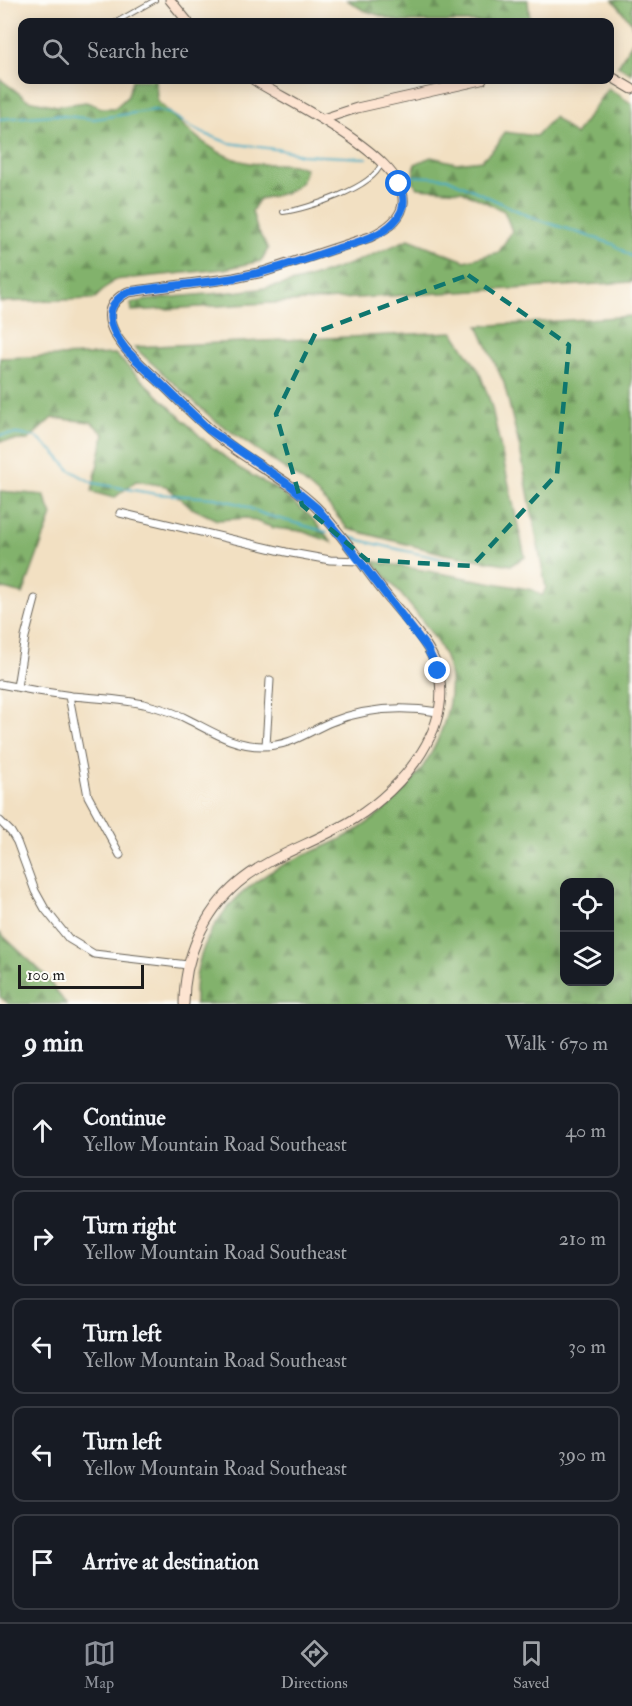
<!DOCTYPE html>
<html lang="en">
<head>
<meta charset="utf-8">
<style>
	body { margin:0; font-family:"IM FELL Double Pica",serif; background:#242831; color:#f1f3f6 }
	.controls { position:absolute; right:18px; bottom:18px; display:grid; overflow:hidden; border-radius:12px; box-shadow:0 3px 15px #0003 }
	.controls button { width:54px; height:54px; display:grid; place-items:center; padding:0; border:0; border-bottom:2px solid #363941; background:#171b24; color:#f1f3f6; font:30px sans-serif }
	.scale { position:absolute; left:18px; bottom:15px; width:126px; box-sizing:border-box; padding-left:6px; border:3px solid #1c1c1c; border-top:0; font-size:16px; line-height:21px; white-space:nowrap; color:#1c1c1c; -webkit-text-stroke:4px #fdfcf7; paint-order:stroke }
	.stop { position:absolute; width:18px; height:18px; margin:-14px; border:4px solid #1a73e8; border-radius:50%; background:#fff }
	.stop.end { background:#1a73e8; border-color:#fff; box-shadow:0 2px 6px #0008 }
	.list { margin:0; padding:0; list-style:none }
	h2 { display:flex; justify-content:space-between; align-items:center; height:78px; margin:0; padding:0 24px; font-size:26px }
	h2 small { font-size:20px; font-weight:400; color:#9ea1a6 }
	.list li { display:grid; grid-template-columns:39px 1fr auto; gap:18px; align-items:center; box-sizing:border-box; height:96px; margin:0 12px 12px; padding:0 12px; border:2px solid #363941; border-radius:12px }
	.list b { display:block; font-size:22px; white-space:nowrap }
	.list p { margin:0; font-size:20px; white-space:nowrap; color:#9ea1a6 }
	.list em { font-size:20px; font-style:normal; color:#9ea1a6 }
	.icon { flex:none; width:33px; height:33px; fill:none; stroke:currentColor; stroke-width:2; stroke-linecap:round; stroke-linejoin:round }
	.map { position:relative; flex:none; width:632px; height:1004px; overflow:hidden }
	.search { position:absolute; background:#171b24; box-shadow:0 3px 15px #0003; left:18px; right:18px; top:18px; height:66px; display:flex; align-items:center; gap:15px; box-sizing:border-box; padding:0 21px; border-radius:12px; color:#9ea1a6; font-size:22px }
	.sheet { height:618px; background:#171b24 }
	nav { display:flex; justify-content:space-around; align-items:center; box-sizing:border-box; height:84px; border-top:2px solid #363941; background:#171b24; font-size:16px; color:#9ea1a6 }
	nav a { display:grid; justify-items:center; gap:3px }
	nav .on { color:#8c9099 }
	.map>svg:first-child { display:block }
</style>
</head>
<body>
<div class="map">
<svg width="632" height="1004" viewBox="0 0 632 1004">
	<defs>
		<pattern id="forest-firs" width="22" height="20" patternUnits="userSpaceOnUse" patternTransform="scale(1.5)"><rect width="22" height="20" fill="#82b26c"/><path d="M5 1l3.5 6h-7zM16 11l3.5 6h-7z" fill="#6a9058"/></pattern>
	</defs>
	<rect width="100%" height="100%" fill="#fdfcf7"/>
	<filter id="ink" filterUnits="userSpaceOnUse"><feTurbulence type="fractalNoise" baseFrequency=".0167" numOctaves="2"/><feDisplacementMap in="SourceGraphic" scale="12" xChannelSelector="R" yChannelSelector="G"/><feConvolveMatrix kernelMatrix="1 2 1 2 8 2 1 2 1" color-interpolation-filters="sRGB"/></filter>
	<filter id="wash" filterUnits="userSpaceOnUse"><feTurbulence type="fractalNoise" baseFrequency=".008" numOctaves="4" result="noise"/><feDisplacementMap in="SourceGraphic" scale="24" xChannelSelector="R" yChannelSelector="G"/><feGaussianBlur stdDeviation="1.35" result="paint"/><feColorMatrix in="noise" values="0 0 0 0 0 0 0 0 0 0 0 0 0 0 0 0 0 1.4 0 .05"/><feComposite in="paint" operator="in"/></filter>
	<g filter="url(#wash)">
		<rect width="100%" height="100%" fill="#f2e0c2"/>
		<path fill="url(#forest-firs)" stroke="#4f6744" stroke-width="1.5" fill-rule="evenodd" d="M347,0H528L530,22H400L363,10Z
			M613,0H632V27L631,22Z
			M632,42V74L618,66Z
			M0,79L28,100L57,106L86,102L102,108H115L128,96L132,80H156L157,101C185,126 211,157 250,163C269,166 287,161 305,168C305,192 278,195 259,199L252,211L257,229L268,249L261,261L224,269L114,280L94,299L0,302Z
			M608,88L632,104V282L132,311L131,303C177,294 225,295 271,287C319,279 365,258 409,239L465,261L499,252L512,231L504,211L462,191L418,188L413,181L415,164L431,157L456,163L482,160L498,144L504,132L536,136L554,117L575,135Z
			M632,316V1004H195C192,942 227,895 281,866C300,855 323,849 343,838C387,815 427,774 443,726C451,703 454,678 444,655C428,622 396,590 373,561L533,590L542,596L546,588L520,449L504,383L478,326ZM564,882H610V981H564Z
			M453,332L479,371L491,404L525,557L511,565L445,554L348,529L322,498L305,483L213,419L134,347Z
			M115,354L205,441L239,468L276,489L309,515L332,542L301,531L274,528L247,518L217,520L190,507L166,486L136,481L114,498L92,492L104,434L91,422L52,418L28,440L0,441V358Z
			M0,491L44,495L52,515L23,594L0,588Z
			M0,933L43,973L66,1004H9L0,997Z"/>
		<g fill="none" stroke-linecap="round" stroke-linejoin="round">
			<path stroke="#45acc5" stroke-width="2" d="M0,119L54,115L94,119L154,110L169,113L200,132L229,143L289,151L301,155L367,158
				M396,170L413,176L447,178L533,218L613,244L632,257
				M0,435L17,434L36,437L54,452L70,470L93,483L156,494L215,498L240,504L263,514L327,532
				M350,537C385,548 421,553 457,563"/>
		</g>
	</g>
	<g filter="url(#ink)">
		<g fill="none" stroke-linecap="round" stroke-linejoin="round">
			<g stroke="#676156" stroke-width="6">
				<path id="lane" d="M116,22L155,0
					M283,212C307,209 373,188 381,164"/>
			</g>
			<g stroke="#676156" stroke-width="9">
				<path id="street" d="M120,513L286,552L330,560L361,561
					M0,684C24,689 48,693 72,696C96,698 121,699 144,704C160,708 177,713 191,721C216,734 235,746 263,746C291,746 307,732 331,722C366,708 402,706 438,712
					M17,687L25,637L35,599
					M69,696L88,796L120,855
					M266,746L270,680
					M0,821L11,832L17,842L35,891L45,909L69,939L94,954L188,965"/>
			</g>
			<g stroke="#676156" stroke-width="11">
				<path id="secondary" d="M170,0L188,22
					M610,76L632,89
					M323,119L357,108L482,80
					M184,1004C184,958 203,913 238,883C272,854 316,843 354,819C402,789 459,724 435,662C424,636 400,613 383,591C361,563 341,532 316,507C293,484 263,469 236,450C208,430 185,406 160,382C138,362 80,316 128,292L234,278L263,272L370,237C478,187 291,105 254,80"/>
			</g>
			<use href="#lane" stroke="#fff" stroke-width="4"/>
			<use href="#street" stroke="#fff" stroke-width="7"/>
			<use href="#secondary" stroke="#fde4d1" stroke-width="9"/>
		</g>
	</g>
	<g fill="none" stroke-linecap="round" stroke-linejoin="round" filter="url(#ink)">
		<path stroke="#1a73e8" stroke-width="8" d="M399,184C406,198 405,211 394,222C380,237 355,243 336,249C303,260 269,272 234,278C199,284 163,286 128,292C100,307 110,329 126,350L209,430L288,484L317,508L342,538L427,648L438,671"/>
	</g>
	<path fill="none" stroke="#0f766e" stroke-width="4.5" stroke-dasharray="12 8" stroke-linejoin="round" d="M468,275L569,345L557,474L472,566L367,560L302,505L276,414L316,332Z"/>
</svg>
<div class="controls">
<button><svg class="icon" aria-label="locate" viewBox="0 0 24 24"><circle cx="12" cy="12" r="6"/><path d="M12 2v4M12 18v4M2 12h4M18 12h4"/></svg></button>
<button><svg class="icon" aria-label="layers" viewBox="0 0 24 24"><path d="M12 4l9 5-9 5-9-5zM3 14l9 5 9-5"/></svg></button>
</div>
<div class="scale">100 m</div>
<div class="stop" style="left:399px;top:184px"></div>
<div class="stop end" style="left:438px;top:671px"></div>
<div class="search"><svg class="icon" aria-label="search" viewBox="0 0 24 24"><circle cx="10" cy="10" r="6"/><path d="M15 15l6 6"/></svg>Search here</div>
</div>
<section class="sheet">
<h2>9 min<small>Walk · 670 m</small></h2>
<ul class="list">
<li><svg class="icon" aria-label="ahead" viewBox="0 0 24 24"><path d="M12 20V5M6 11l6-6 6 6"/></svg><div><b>Continue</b><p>Yellow Mountain Road Southeast</p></div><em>40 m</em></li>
<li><svg class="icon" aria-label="right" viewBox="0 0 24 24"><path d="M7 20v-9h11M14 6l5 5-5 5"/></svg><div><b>Turn right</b><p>Yellow Mountain Road Southeast</p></div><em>210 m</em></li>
<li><svg class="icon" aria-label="left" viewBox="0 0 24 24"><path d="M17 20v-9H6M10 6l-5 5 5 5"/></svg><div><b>Turn left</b><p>Yellow Mountain Road Southeast</p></div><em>30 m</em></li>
<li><svg class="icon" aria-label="left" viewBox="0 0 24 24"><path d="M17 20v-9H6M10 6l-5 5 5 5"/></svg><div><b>Turn left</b><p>Yellow Mountain Road Southeast</p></div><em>390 m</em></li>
<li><svg class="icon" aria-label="arrive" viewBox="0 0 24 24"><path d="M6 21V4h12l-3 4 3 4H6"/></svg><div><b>Arrive at destination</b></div></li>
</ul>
</section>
<nav>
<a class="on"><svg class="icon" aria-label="map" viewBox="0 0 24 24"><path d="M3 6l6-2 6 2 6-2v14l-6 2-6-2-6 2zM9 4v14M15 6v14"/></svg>Map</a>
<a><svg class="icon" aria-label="directions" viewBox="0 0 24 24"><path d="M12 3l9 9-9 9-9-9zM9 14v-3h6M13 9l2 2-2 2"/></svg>Directions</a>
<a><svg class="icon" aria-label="saved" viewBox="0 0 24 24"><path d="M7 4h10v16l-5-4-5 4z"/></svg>Saved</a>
</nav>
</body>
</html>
